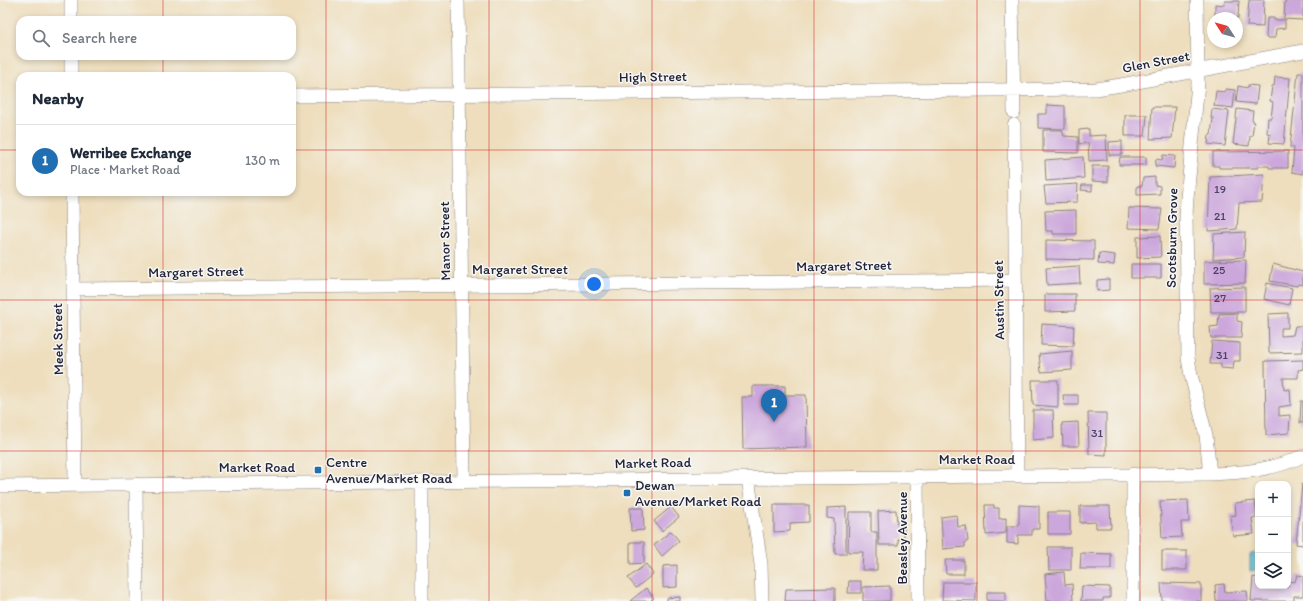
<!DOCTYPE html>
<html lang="en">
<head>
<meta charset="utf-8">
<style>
	body { margin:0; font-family:Itim,sans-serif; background:#f6f6f7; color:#1f2937 }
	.controls { position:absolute; right:12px; bottom:12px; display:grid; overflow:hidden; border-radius:8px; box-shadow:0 2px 6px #0003 }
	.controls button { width:36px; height:36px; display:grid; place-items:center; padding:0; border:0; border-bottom:1px solid #e0e1e3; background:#fff; color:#1f2937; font:20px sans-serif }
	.compass { position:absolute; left:1207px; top:12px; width:36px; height:36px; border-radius:50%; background:#fff; box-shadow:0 2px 6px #0003; rotate:306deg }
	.you { position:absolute; left:594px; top:284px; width:14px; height:14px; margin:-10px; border:3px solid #fff; border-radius:50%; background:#1a73e8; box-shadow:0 0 0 6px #1a73e833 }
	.badge { display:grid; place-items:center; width:26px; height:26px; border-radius:50%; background:#1f6fb2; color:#fff; font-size:13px; font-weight:700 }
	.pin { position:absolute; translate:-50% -33px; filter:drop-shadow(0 1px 2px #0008) }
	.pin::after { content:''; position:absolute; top:21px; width:14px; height:12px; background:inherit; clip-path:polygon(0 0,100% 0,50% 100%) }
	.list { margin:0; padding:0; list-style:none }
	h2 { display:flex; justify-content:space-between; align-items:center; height:52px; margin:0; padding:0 16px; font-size:17px }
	h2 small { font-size:13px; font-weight:400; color:#747a83 }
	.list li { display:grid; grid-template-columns:26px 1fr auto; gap:12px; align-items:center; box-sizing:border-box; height:72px; padding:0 16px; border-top:1px solid #e0e1e3 }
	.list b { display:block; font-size:15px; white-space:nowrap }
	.list p { margin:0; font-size:13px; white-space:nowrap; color:#747a83 }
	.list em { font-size:13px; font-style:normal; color:#747a83 }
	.icon { flex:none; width:22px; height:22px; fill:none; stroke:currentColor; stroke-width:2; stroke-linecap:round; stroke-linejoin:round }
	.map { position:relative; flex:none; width:1303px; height:601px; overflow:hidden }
	.search { position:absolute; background:#fff; box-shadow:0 2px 6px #0003; left:16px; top:16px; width:280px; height:44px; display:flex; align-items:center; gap:10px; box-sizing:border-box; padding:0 14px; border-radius:12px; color:#747a83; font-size:15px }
	.panel { position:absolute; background:#fff; box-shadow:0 2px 6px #0003; left:16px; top:72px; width:280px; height:124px; border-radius:12px }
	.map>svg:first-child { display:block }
</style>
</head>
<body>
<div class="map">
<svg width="1303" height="601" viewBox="0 0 1303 601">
	<rect width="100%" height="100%" fill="#f6f6f2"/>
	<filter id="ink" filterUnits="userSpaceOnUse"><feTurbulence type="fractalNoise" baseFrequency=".025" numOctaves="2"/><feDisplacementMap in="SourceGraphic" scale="8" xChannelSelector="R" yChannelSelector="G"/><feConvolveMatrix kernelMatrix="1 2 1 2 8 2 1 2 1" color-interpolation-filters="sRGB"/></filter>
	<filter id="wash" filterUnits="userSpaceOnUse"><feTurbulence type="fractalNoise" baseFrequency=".012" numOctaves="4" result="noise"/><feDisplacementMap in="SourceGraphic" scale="16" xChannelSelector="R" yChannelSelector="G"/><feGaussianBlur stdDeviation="0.9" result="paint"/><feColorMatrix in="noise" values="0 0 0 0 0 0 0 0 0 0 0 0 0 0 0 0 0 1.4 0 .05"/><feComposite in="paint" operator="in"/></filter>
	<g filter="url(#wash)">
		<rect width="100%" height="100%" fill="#eedebd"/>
		<path fill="#52bad0" stroke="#3a6e86" d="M1255,553L1257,555V570L1250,571V555Z"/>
		<g id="blocks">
			<path fill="#cca7dc" d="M1249,0H1264L1263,27L1247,26Z
				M1225,1H1239L1238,18H1215V4L1224,5Z
				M1285,1H1303V20L1284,19Z
				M1267,18H1274V20H1285V28L1276,29L1275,38H1266Z
				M1298,73H1303V174L1292,172L1294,148L1290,147Z
				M1275,77L1290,78L1284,144L1269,143L1270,134L1267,133L1268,118H1271L1273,102L1270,101L1272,86H1274Z
				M1248,85L1258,86L1256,104L1236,102L1238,86L1248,88Z
				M1226,89L1235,90L1233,108L1214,106L1216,91L1225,92Z
				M1047,105L1065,106V129L1038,128V114H1047Z
				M1152,107H1175L1172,138L1150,139Z
				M1212,109L1229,111L1225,146L1208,144L1209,135H1211L1213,118H1211Z
				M1237,109L1253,111L1252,120L1254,121L1252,136H1250L1249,146L1233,144Z
				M1125,115H1147L1145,136H1125Z
				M1089,129V136L1106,135L1107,160L1089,161L1088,143L1079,144V130Z
				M1043,130H1062L1064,136L1078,137V153L1043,152Z
				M1122,141V155H1109V142Z
				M1288,151V168H1269V166H1258V168H1219V166H1213V152Z
				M1163,155L1175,156L1174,168L1155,166L1156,159L1162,160Z
				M1083,157L1084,178L1046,181L1045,160Z
				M1120,157H1146V165H1119Z
				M1092,166H1108V182L1092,181Z
				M1264,174L1262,202L1239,203L1237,229L1208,231L1210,177Z
				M1155,177V185L1160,186V194L1137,195V186H1142L1143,178Z
				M1078,184L1077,202L1046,203L1044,186Z
				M1082,185H1092V191L1081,190Z
				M1129,208L1162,209L1159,229L1128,228Z
				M1076,210V234H1053V231H1046L1045,211Z
				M1245,232L1244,257L1213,259L1214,234Z
				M1160,236L1161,257L1137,258V237Z
				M1046,240L1094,241V260L1046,259Z
				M1099,253L1115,255L1114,265L1098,264Z
				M1246,260L1245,283L1204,284V261Z
				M1131,264H1161V278H1131Z
				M1273,264L1303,272V285L1298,284L1297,286L1270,281Z
				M1079,266L1080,283L1047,285L1046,268Z
				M1109,279V290L1097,291V280Z
				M1267,283L1292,288L1289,305L1264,299Z
				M1245,287V312H1211L1210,288Z
				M1045,294H1075V311L1045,312Z
				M1237,313V321L1242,322L1241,338H1211L1210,327L1218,326L1219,314Z
				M1288,313V328H1281V336L1293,335L1295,326H1303V352L1269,353L1268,314Z
				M1042,324L1074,326L1073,346L1041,345Z
				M1212,341L1240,343V361H1234L1233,369L1221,368V364H1210Z
				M1072,351V370L1041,372L1039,354Z
				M1303,360V369L1298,370V378H1283L1284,390L1290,389L1291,405L1279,407V416L1290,415L1289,433L1266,435L1265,361Z
				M1032,380H1058V407L1033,405Z
				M753,386H785V395H806L807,447L743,449L742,397H753Z
				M1063,395H1078V405H1064Z
				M1301,401H1303V423H1300Z
				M1033,410H1053L1054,438L1033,440Z
				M1088,413H1106V455L1089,454Z
				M1078,422L1079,446H1063L1062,423Z
				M1302,484H1303V545L1296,544Z
				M1188,500L1189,522H1181L1182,537L1162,538L1160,501Z
				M1255,501L1257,517L1252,518L1254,534L1233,536L1230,516L1236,515L1235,503Z
				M774,505H809V522L790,523V531L774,532Z
				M985,505H994V508H999V519L1006,518V533L986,535Z
				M1019,505L1039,506V529H1032V535H1018V544L1007,543V526H1019Z
				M1080,506H1110L1111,528H1096V522L1080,523Z
				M671,507L679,517L662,531L654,521Z
				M846,507V554H835L834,519L827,518V508Z
				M630,508H643L644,530L631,531Z
				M896,510L897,524H904V539H898V545H879L878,511Z
				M849,512H871V532H877V570H862L863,552H848Z
				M1048,512H1070V534H1048Z
				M957,515L958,527L966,526L968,541L965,542V547L943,549L941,517Z
				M671,531L679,541L662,556L654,545Z
				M630,542H644V563L630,564Z
				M1048,547H1071V570H1049Z
				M1162,551H1187V570H1162Z
				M1081,553L1111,554V569H1080Z
				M945,560H964V574H946Z
				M646,564L653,574L636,588L628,578Z
				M677,565V587L663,588V566Z
				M1064,572L1065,585L1072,584L1073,601H1047L1045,574Z
				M1297,575L1303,576V596H1294V601H1251L1253,577L1258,578V586H1288V581L1295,582Z
				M849,581H861V593H848Z
				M943,582H976V601L942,600Z
				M1161,583L1201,584V601H1162Z
				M1224,584L1225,592L1247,591L1248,601H1216L1215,585Z
				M890,586V601H863V587Z
				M1082,586L1110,587V598H1103V601H1081Z
				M646,588L654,598L651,601H630Z
				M835,588V601H785L786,589Z
				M987,592H1006V601H987Z
				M680,597V601H667V598Z"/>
		</g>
	</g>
	<g filter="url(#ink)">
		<use href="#blocks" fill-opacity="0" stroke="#88807c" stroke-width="1"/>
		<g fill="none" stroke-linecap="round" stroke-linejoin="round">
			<g stroke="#88807c" stroke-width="14">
				<path id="minor" d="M71,0V20
					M458,0L464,481
					M1012,0L1014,112
					M1197,0L1198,83L1187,198L1186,216L1188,358L1191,375L1206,435L1210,474
					M71,56V76
					M292,96L1096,89L1121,85L1303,51
					M1014,125L1017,475
					M72,192L75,485
					M74,289L1015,280
					M1133,474V601
					M917,476L918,601
					M748,478L761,564L762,601
					M136,484L137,601
					M0,486L1210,474C1242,473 1273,470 1303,456
					M422,601V482"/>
			</g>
			<use href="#minor" stroke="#fff" stroke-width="13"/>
		</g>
	</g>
	<path fill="none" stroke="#d62828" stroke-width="1" stroke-opacity="0.55" d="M163,0V20M326,0V601M489,0V601M652,0V601M814,0V601M977,0V601M1140,0V601M163,56V76M0,150H20M292,150H1303M163,192V601M0,300H1303M0,451H1303"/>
	<g fill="#1f6fb2" stroke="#f6f6f2" stroke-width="1.5">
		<rect x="314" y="466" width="8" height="8" rx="2"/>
		<rect x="623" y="489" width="8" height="8" rx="2"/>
	</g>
	<g text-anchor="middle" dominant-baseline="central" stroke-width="3" stroke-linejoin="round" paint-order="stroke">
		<g font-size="12" fill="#4c4363">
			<text x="1220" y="189">19</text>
			<text x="1220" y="216">21</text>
			<text x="1219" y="270">25</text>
			<text x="1220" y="298">27</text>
			<text x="1222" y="355">31</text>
			<text x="1097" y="433">31</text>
		</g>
		<g font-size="14" fill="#22223b" stroke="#f6f6f2">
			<text transform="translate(1156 62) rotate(-11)">Glen Street</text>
			<text transform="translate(653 77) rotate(-1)">High Street</text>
			<text transform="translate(1172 238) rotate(-89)">Scotsburn Grove</text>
			<text transform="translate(445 241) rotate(-91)">Manor Street</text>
			<text transform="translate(844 266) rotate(-1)">Margaret Street</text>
			<text x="520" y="269">Margaret Street</text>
			<text transform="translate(196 272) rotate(-1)">Margaret Street</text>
			<text transform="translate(999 300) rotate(-91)">Austin Street</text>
			<text transform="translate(58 339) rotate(-91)">Meek Street</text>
			<text x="977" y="459">Market Road</text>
			<text transform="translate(653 463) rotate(-1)">Market Road</text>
			<text x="257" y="467">Market Road</text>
			<text transform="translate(902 538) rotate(-90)">Beasley Avenue</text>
		</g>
		<g font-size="14" fill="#22223b" stroke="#f6f6f2" text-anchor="start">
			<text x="326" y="462">Centre<tspan x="326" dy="16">Avenue/Market Road</tspan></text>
			<text x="635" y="485">Dewan<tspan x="635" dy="16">Avenue/Market Road</tspan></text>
		</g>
	</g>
</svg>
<div class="controls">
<button>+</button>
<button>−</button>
<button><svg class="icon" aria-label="layers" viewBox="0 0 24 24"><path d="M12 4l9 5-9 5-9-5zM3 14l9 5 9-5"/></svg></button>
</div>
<svg class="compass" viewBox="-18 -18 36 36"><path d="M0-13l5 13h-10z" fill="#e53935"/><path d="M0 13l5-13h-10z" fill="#747a83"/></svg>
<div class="you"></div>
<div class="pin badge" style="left:774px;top:422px">1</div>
<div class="search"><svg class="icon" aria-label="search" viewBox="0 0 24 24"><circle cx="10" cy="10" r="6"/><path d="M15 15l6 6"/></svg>Search here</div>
<section class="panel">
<h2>Nearby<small></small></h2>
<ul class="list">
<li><span class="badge">1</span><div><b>Werribee Exchange</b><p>Place · Market Road</p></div><em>130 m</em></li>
</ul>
</section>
</div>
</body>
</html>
